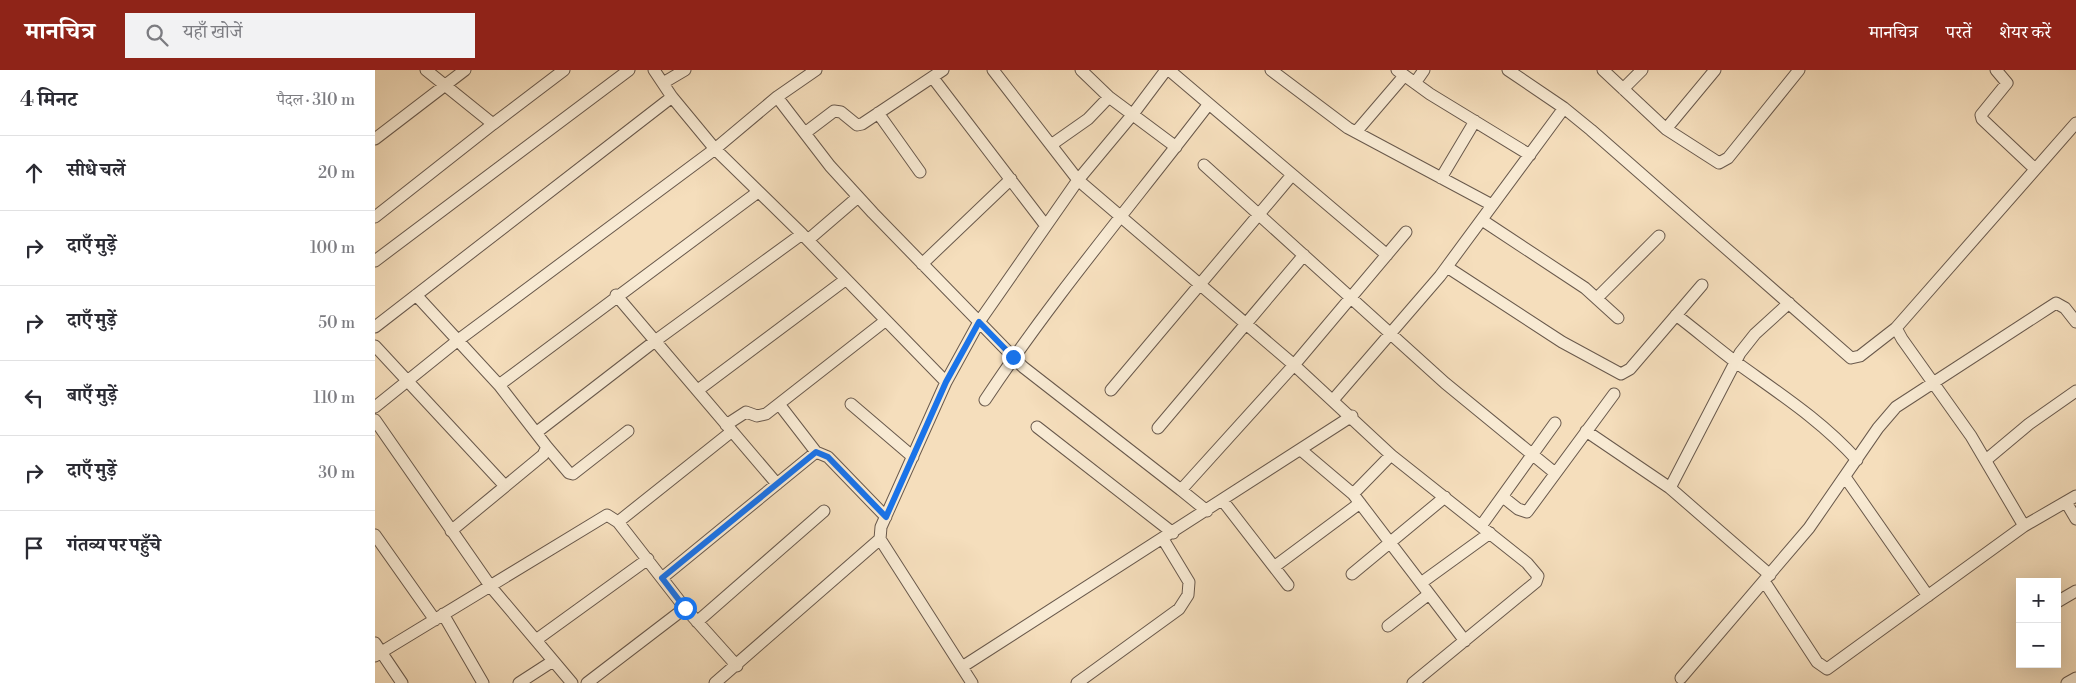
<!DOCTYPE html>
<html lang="hi">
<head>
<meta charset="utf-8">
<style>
	body { margin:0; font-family:"Libre Bodoni","Noto Serif Devanagari",serif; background:#f2f2f3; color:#2b2b33 }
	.controls { position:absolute; right:15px; bottom:15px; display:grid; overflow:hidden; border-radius:0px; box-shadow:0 5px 20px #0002 }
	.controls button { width:45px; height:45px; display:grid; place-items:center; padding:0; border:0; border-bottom:1px solid #e1e1e2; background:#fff; color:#2b2b33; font:25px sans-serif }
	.stop { position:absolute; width:15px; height:15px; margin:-11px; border:4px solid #1a73e8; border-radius:50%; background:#fff }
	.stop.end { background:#1a73e8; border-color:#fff; box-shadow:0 1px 5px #0008 }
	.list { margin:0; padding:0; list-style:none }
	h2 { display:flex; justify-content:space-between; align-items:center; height:65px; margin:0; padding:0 20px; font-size:21px }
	h2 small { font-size:16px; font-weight:400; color:#7c7c81 }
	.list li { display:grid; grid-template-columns:32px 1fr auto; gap:15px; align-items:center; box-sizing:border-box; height:75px; padding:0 20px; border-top:1px solid #e1e1e2 }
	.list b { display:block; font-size:19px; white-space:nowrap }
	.list em { font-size:16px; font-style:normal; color:#7c7c81 }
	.icon { flex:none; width:28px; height:28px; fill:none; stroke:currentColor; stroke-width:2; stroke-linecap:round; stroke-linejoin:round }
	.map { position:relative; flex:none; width:1701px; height:613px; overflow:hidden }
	header { display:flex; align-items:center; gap:30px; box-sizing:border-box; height:70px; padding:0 25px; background:#8f2418; color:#fff }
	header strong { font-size:24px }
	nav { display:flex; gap:28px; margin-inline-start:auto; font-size:18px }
	.search { width:350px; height:45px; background:#f2f2f3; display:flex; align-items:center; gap:12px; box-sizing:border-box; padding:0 18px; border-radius:0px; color:#7c7c81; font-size:19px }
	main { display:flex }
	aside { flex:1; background:#fff }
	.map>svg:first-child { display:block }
</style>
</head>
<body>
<header>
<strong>मानचित्र</strong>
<div class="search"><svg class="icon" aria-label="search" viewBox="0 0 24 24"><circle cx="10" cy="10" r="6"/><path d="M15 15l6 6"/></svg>यहाँ खोजें</div>
<nav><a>मानचित्र</a><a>परतें</a><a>शेयर करें</a></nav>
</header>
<main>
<aside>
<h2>4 मिनट<small>पैदल · 310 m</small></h2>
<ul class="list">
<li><svg class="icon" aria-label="ahead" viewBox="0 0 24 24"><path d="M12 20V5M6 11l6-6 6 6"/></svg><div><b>सीधे चलें</b></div><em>20 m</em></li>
<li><svg class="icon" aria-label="right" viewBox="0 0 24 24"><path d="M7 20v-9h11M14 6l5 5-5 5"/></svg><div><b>दाएँ मुड़ें</b></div><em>100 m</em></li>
<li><svg class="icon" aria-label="right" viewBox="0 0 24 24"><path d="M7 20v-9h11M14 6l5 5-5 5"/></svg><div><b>दाएँ मुड़ें</b></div><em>50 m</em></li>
<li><svg class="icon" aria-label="left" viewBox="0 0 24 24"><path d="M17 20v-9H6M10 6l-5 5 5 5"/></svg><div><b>बाएँ मुड़ें</b></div><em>110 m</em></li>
<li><svg class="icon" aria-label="right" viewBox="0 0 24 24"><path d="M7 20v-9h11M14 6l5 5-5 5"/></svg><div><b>दाएँ मुड़ें</b></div><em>30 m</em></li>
<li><svg class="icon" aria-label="arrive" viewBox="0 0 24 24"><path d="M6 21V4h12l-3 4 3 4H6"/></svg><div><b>गंतव्य पर पहुँचे</b></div></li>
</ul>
</aside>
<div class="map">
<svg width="1701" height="613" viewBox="0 0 1701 613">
	<rect width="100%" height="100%" fill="#f5debc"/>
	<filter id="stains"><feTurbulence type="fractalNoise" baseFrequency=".004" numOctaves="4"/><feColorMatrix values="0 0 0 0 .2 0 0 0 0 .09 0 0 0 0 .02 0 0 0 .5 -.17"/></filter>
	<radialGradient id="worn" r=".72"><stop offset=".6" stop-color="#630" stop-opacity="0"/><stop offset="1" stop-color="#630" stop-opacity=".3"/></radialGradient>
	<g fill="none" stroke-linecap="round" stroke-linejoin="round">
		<g stroke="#69594c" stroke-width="13">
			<path id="street" d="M51,0L118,54L189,0
				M279,0L297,27L340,79L427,164L571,312L506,457L505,469L597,613
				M706,0L734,27L801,77
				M794,0L1012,185
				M896,0L973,58L1117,135
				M1022,0L1055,24L1155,85
				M1133,0L1189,38L1216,60L1476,288L1485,286L1521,258
				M1228,0L1291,59L1344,93L1353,88L1424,0
				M1621,0L1632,13L1606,45L1607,49L1660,99
				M558,8L671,156
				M288,13L310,0
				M1040,13L1049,0
				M1248,19L1267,0
				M402,27L455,96L498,143L648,297L806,420L919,295L703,110L758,44L791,0
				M503,43L545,102
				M1291,59L1340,0
				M981,62L1029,6
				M430,63L459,41L466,42L482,55L487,54L568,0
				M0,69L90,0
				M676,75L713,49L734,27
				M829,95L1070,313L1180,403
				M1066,108L1100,51
				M0,147L118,54
				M1107,150L1210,218L1243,248
				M1031,162L919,295L1016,385L1152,493L1163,506L1161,512L1038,613
				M433,170L483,127
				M0,191L254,0
				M547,194L636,109
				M1072,197L1187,272L1246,304L1255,299L1327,215
				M41,225L124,315L172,377L168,385L76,461
				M241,225L402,414
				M1222,228L1284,166
				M1301,245C1322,261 1342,278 1362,293C1405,324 1447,351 1482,390
				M0,257L297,27
				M0,276L130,416
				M571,312L604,252L703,110L618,0
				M124,315L383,122
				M323,320L470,210
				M736,320L917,105
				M610,330C678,227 758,133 833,35
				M958,330L1065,206L1189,38
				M404,334L441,382
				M476,334L538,387
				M0,337L82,271L340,79L402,27L441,0
				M0,350L116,517L197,613
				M351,355L371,342L382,346L391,344L510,251
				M662,357L798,463
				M783,358L929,185
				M1211,361L1295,418L1395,505
				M162,362L280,271L427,164
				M172,377L194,403L198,404L253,361
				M926,380L978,424L1090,571
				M1611,390L1654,354L1701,321
				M1470,407L1553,526
				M1295,418L1365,283L1380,264L1414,233
				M806,420L832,441
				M978,424L1016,385
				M1128,427L1143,439L1152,442L1239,324
				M848,431L913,515
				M1691,432L1701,449
				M243,452L356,362
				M1106,456L1180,353
				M1649,456L1596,366L1527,269L1521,258L1701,53
				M0,465L60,550
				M899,497L985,433
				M977,504L1070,427
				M287,508L441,382L453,387L511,447
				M1389,511L1442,592L1452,599L1649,456L1701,426
				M1046,513L1115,463
				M1682,532L1701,521
				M68,544L108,613
				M322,552L449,441
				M1013,556L1054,524
				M161,570L273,489
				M0,573L27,613
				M0,586L232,445L243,452L310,538L362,596
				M587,597L977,346
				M1306,608L1434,458L1503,358L1521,337L1681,233L1690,238L1701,252
				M144,613L178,591
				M212,613L310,538
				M340,613L505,469
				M702,613L804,539L813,525L814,512L788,469
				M1692,613L1701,608"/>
		</g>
		<use href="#street" stroke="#f8ead3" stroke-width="11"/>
	</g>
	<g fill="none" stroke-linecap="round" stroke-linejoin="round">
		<path stroke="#1a73e8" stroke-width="6" d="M310,538L287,508L441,382L453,387L511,447L571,312L604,252L638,287"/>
	</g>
	<rect width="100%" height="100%" filter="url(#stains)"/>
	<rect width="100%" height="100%" fill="url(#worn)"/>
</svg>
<div class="controls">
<button>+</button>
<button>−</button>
</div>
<div class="stop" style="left:310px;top:538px"></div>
<div class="stop end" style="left:638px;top:287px"></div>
</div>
</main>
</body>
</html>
